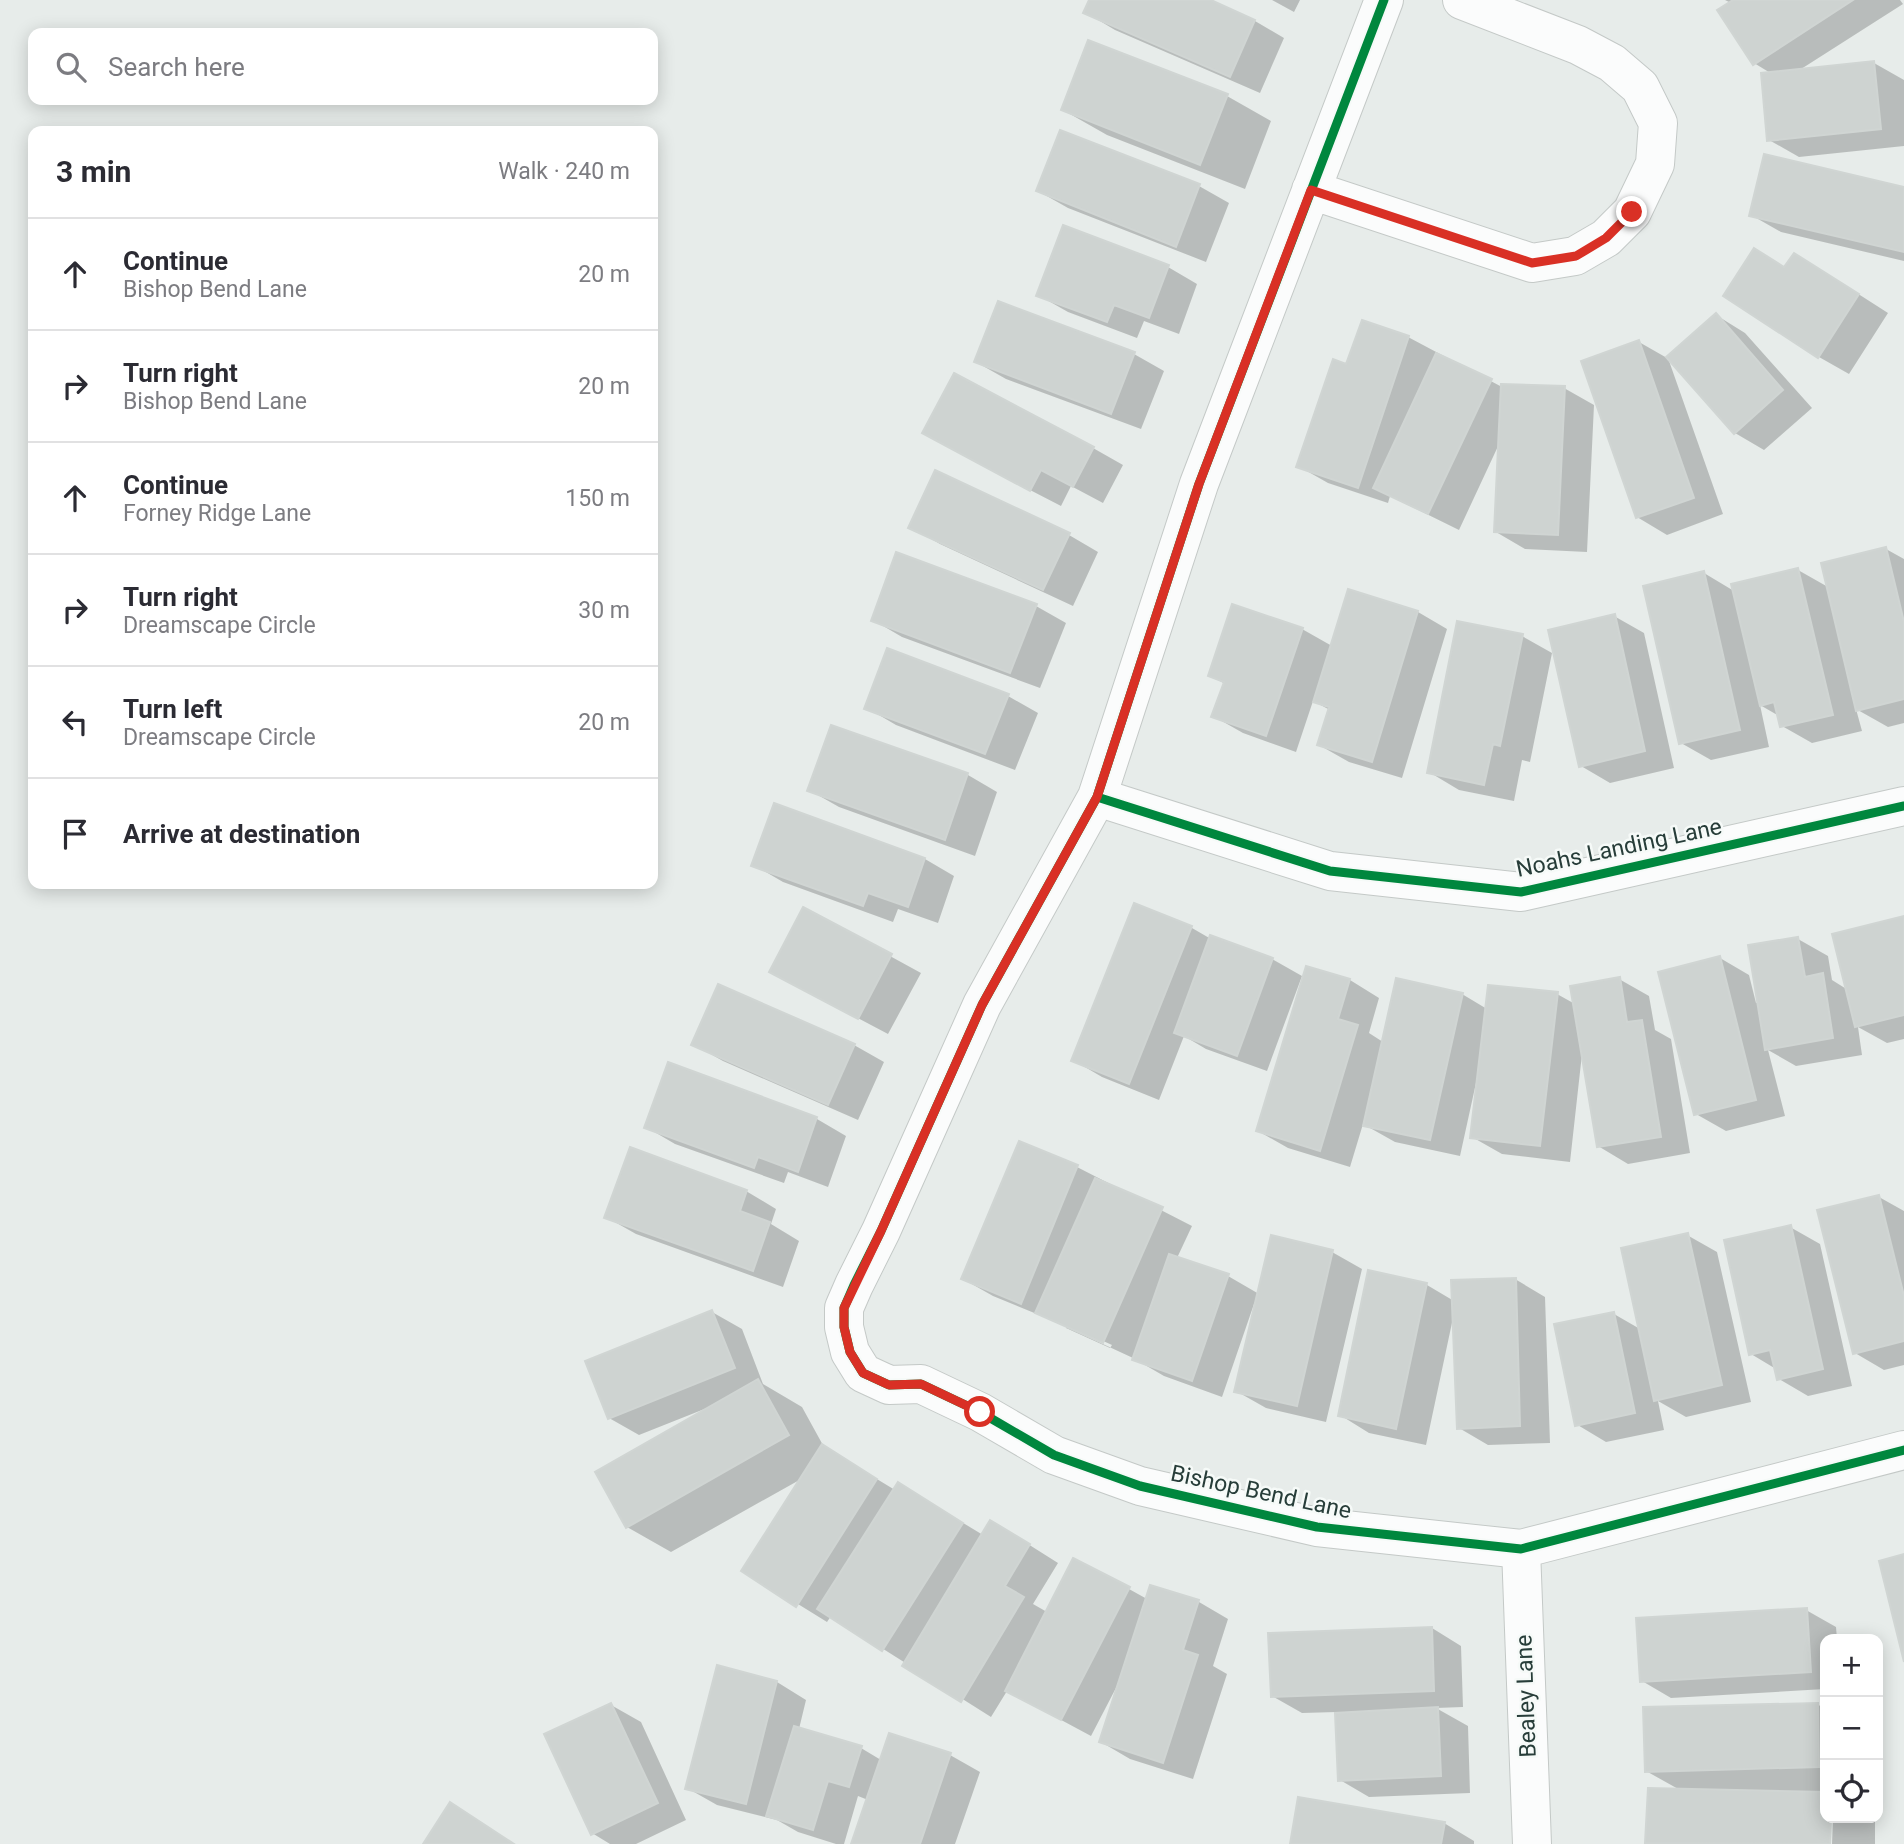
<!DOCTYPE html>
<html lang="en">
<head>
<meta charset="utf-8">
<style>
	body { margin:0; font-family:Roboto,sans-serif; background:#f2f2f3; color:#2b2b33 }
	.controls { position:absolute; right:21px; bottom:21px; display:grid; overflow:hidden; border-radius:14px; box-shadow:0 4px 18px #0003 }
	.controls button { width:63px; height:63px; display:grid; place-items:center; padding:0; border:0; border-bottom:2px solid #e1e1e2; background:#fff; color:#2b2b33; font:35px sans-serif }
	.stop { position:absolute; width:21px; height:21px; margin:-16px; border:5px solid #d93025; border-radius:50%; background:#fff }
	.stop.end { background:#d93025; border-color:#fff; box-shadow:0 2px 7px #0008 }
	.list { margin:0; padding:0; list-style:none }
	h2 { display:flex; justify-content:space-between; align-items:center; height:91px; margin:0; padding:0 28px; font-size:30px }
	h2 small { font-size:23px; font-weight:400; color:#7c7c81 }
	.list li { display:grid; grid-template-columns:46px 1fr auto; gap:21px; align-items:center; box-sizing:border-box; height:112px; padding:0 28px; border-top:2px solid #e1e1e2 }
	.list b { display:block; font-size:26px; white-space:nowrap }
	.list p { margin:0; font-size:23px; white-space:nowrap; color:#7c7c81 }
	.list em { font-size:23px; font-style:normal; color:#7c7c81 }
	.icon { flex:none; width:38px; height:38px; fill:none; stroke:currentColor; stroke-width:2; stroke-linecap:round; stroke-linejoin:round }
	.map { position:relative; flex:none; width:1904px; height:1844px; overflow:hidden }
	.search { position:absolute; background:#fff; box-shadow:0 4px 18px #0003; left:28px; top:28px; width:630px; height:77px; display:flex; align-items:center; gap:18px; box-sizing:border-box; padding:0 24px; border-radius:14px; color:#7c7c81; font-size:26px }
	.panel { position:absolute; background:#fff; box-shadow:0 4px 18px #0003; left:28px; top:126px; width:630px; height:763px; border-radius:14px }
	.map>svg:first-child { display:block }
</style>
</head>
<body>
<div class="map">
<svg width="1904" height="1844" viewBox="0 0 1904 1844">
	<rect width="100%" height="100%" fill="#e7ecea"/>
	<path fill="#0003" fill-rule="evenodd" d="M1091,0H1206L1255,21L1284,38L1260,93L1115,30L1085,12Z
		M1272,0H1300L1294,12Z
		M1725,0H1900L1903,4L1798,71L1874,63L1904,80V146L1799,157L1769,140L1772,74L1754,63L1731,3Z
		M1227,96L1271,121L1245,189L1107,135L1063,110Z
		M1061,132L1199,186L1229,203L1206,262L1068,208L1038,191Z
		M1904,189V261L1781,232L1751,215Z
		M1168,267L1197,284L1179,334L1144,321L1137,338L1068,312L1038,295Z
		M1786,268L1824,272L1888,313L1849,374L1819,357Z
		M1716,315L1745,333L1812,408L1764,450L1735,433L1668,358L1723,514L1667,535L1637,517L1639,342L1667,358Z
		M1408,337L1502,387L1564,388L1594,405L1587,552L1525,549L1496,532L1500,442L1459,530L1390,496L1388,503L1328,483L1298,466L1347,366Z
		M1134,354L1164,371L1141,429L1006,379L976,362Z
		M1093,448L1123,465L1103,503L1071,486L1061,506L953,450Z
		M911,527L1069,535L1098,552L1073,606L940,544Z
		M1886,549L1904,559V723L1888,727L1856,709L1862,731L1812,743L1782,726L1779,716L1760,705L1769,747L1711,760L1681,743L1704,573L1734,591L1798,570L1828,587Z
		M1036,606L1066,623L1040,688L902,637L873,620Z
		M1418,612L1447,629L1402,778L1349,762L1319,745L1330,710L1313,701L1296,752L1243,733L1213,716L1225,684L1210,675L1302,629L1332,646Z
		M1614,616L1644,633L1674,768L1610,783L1581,766Z
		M1522,636L1552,653L1530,762L1522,760L1514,801L1459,790L1429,772Z
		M1008,696L1038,713L1015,770L896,725L867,708Z
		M832,727L968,775L997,792L975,856L839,807L809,790Z
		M775,805L925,859L954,876L938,923L898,909L893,922L783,882L754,865Z
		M1135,906L1192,928L1211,939L1272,959L1302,976L1267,1071L1206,1049L1184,1036L1159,1100L1102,1077L1073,1060Z
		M804,909L921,973L888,1034L801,988Z
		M1904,918V1039L1887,1043L1858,1027L1862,1055L1796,1066L1768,1050L1785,1116L1726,1131L1696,1114L1720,958L1749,975L1756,1003L1759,1002L1798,939L1828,956L1832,980L1848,990Z
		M1308,968L1350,980L1379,998L1369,1033L1383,1042L1462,994L1487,1009L1557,994L1575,1004L1619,979L1649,996L1655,1030L1671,1039L1690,1153L1628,1164L1598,1146L1582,1054L1570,1162L1502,1154L1472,1137L1478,1084L1476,1083L1460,1156L1395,1142L1363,1124L1350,1167L1288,1148L1258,1131Z
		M693,1044L854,1045L884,1062L858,1120L723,1061Z
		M669,1064L817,1119L846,1136L828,1187L788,1172L784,1183L675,1144L646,1127Z
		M1077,1167L1192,1226L1177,1258L1228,1276L1259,1294L1332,1252L1362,1269L1326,1422L1266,1408L1236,1391L1257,1305L1254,1304L1222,1397L1164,1376L1133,1358L1049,1319L993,1296L963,1279ZM1066,1324L1112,1345L1110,1348L1066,1328Z
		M746,1191L776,1209L771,1224L799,1241L783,1287L636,1234L606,1217Z
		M1879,1197L1904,1211V1365L1884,1370L1855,1353Z
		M1790,1227L1820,1244L1852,1386L1808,1396L1779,1379L1776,1369L1751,1354Z
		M1687,1235L1717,1252L1751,1402L1686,1417L1658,1401L1664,1430L1606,1442L1576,1424L1614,1314L1640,1329Z
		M1369,1273L1427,1285L1454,1301L1515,1279L1545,1297L1550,1443L1488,1445L1459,1428L1453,1318L1426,1445L1369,1433L1340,1415Z
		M712,1312L742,1329L763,1384L802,1407L824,1447L895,1490L899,1484L983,1535L1020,1539L1058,1563L1033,1604L1047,1612L1129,1589L1147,1599L1151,1587L1199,1602L1228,1619L1213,1666L1227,1674L1193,1779L1130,1759L1101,1742L1119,1687L1117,1686L1091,1736L1007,1691L991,1717L831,1616L827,1622L743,1570L803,1478L671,1552L627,1527L708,1410L707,1408L639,1435L609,1418Z
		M1806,1610L1836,1627L1837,1639H1825V1689L1671,1698L1642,1681Z
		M1432,1628L1461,1646L1463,1707L1436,1708L1468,1726L1470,1793L1369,1797L1340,1780L1337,1712L1302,1713L1272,1696Z
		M777,1682L806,1700L799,1729L861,1748L881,1760L950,1755L980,1772L955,1844H852L868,1800L858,1796L844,1844H836L798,1832L777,1820L717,1805L687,1788Z
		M1817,1704L1825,1709V1818H1829L1828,1844H1651L1647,1842L1680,1790L1646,1771Z
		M611,1705L641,1722L686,1820L636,1844H610L592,1833Z
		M1833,1818H1872L1875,1820V1844H1832Z
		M1444,1823L1474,1841V1844H1292Z"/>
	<path fill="#ced3d1" stroke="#d0d5d3" stroke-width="2" d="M1089,0H1211L1255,20L1230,77L1083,13Z
		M1733,0H1853L1753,65L1717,10Z
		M1088,40L1228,94L1200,165L1061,110Z
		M1874,61L1881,129L1767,141L1761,73Z
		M1060,130L1200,184L1176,247L1036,191Z
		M1764,154L1904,187V252L1749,216Z
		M1063,225L1169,265L1149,318L1114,305L1107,322L1036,296Z
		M1754,248L1784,267L1794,253L1859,294L1818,358L1723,296Z
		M998,301L1135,352L1111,414L974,362Z
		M1716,313L1783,390L1734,434L1666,357Z
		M1362,320L1409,336L1358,488L1296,467L1333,359L1346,364Z
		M1639,340L1694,498L1636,518L1581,361Z
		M1436,353L1492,379L1428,514L1373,488Z
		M954,373L1094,447L1073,487L1041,470L1030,491L922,433Z
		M1501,384L1565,386L1558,535L1494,532Z
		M935,470L1070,533L1043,590L908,528Z
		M1886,547L1904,622V699L1856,711L1821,563Z
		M896,552L1037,604L1010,673L871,621Z
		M1798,568L1833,715L1780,727L1774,702L1760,706L1731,584Z
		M1704,571L1740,730L1679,744L1643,586Z
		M1348,589L1418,611L1372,762L1317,745L1329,707L1313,702Z
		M1232,604L1303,628L1266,736L1211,717L1224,682L1208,676Z
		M1615,614L1645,751L1579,767L1548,630Z
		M1457,621L1523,634L1500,746L1493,744L1484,785L1427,773Z
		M887,648L1009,694L985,754L864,709Z
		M831,725L968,773L945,840L807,791Z
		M774,803L925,858L908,907L868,893L863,906L751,866Z
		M1134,903L1192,926L1129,1084L1071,1061Z
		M803,907L892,954L858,1019L769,972Z
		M1904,916V1015L1855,1027L1832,934Z
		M1210,935L1273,958L1237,1056L1174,1033Z
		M1798,937L1805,977L1823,973L1833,1038L1765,1050L1748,945Z
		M1720,956L1756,1100L1694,1115L1658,972Z
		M1306,966L1350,979L1338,1019L1358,1025L1320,1151L1256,1131Z
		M1620,977L1627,1022L1642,1020L1661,1137L1597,1147L1570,986Z
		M1396,978L1463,993L1430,1140L1363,1126Z
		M718,984L855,1044L828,1105L691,1045Z
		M1488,985L1558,992L1540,1146L1470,1138Z
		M668,1062L817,1117L798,1172L758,1157L754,1168L644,1128Z
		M1019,1141L1078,1165L1021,1304L961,1279Z
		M630,1147L747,1190L740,1211L770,1222L753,1271L604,1218Z
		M1095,1178L1163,1207L1103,1343L1035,1313Z
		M1879,1195L1904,1296V1341L1853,1354L1817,1210Z
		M1791,1225L1823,1369L1777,1380L1770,1350L1749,1355L1724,1240Z
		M1688,1233L1722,1385L1654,1401L1621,1248Z
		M1271,1235L1333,1250L1297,1406L1234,1392Z
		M1169,1254L1229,1274L1192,1381L1132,1360Z
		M1368,1270L1427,1283L1396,1429L1338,1416Z
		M1516,1278L1520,1426L1457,1429L1451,1280Z
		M712,1310L735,1368L608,1419L585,1361Z
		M1614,1312L1635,1413L1575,1426L1554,1324Z
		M758,1379L789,1435L626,1528L595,1472Z
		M822,1444L877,1479L796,1607L741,1571Z
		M898,1482L963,1523L882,1651L817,1609Z
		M990,1520L1030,1544L1005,1586L1024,1597L961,1702L902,1666Z
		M1904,1554V1662L1879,1561Z
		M1073,1558L1130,1587L1061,1720L1005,1691Z
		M1150,1585L1199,1600L1183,1650L1198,1655L1163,1763L1099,1742Z
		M1807,1608L1811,1672L1640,1682L1636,1618Z
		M1432,1627L1434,1691L1271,1697L1268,1633Z
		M717,1665L777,1681L746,1804L685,1789Z
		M611,1703L658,1803L591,1835L544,1734Z
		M1818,1703L1819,1767L1645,1772L1643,1707Z
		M1438,1707L1441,1776L1338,1781L1335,1713Z
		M794,1726L862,1746L849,1787L828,1781L813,1830L766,1816Z
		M889,1733L951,1753L920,1844H851Z
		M1648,1788L1825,1792V1818H1831L1830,1844L1645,1843Z
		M1298,1797L1445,1822L1441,1844H1290Z
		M450,1802L514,1844H423Z"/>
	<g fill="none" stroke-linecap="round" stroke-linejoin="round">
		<g stroke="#c4c9c7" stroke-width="40">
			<path id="street" d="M1384,0L1199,484L1097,797L982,1005L881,1231L854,1285L844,1308V1327L850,1352L863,1373L889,1385L921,1384L980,1412L1054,1455L1140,1486L1317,1527L1521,1549L1904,1450
				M1311,190L1532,263L1575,256L1606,238L1632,212L1655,164L1658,123L1640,87L1612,63L1578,45L1462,0
				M1097,797L1330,871L1521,892L1904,806
				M1521,1549L1532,1844"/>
		</g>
		<use href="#street" stroke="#fbfcfc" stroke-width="38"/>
		<g stroke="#f6faf8" stroke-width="13">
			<path id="cycleway" d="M1384,0L1199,484L1097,797L982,1005L881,1231L854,1285L844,1308V1327L850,1352L863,1373L889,1385L921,1384L980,1412L1054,1455L1140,1486L1317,1527L1521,1549L1904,1450
				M1097,797L1330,871L1521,892L1904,806"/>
		</g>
		<use href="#cycleway" stroke="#00873e" stroke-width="9"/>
	</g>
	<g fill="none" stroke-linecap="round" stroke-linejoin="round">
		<path stroke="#d93025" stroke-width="9" d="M980,1412L921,1384L889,1385L863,1373L850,1352L844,1327V1308L881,1231L982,1005L1097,797L1199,484L1311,190L1532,263L1576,256L1606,238L1632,212"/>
	</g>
	<g text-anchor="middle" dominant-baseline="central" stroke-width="5" stroke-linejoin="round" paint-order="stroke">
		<g font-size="23" fill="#273d39" stroke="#f6faf8">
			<text transform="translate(1619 848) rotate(-12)">Noahs Landing Lane</text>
			<text transform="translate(1261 1492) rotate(12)">Bishop Bend Lane</text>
			<text transform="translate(1526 1696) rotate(-92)">Bealey Lane</text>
		</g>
	</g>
</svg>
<div class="controls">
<button>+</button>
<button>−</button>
<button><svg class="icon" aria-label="locate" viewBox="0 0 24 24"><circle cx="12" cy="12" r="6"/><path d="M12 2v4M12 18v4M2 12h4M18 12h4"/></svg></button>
</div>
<div class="stop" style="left:980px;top:1412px"></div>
<div class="stop end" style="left:1632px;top:212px"></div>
<div class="search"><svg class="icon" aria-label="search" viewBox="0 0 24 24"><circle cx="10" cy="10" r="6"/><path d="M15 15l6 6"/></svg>Search here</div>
<section class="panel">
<h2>3 min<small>Walk · 240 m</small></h2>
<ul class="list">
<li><svg class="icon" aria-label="ahead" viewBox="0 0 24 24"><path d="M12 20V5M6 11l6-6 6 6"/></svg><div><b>Continue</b><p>Bishop Bend Lane</p></div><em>20 m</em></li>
<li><svg class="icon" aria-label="right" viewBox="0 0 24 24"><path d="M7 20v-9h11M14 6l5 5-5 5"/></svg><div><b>Turn right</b><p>Bishop Bend Lane</p></div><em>20 m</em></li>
<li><svg class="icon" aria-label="ahead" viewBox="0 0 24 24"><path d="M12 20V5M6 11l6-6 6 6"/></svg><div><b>Continue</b><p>Forney Ridge Lane</p></div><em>150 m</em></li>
<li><svg class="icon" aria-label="right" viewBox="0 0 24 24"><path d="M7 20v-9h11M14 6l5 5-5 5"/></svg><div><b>Turn right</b><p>Dreamscape Circle</p></div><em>30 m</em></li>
<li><svg class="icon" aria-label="left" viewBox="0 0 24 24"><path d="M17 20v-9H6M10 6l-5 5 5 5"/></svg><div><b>Turn left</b><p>Dreamscape Circle</p></div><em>20 m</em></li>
<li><svg class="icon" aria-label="arrive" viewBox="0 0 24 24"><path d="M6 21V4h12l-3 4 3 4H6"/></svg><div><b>Arrive at destination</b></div></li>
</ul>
</section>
</div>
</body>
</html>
